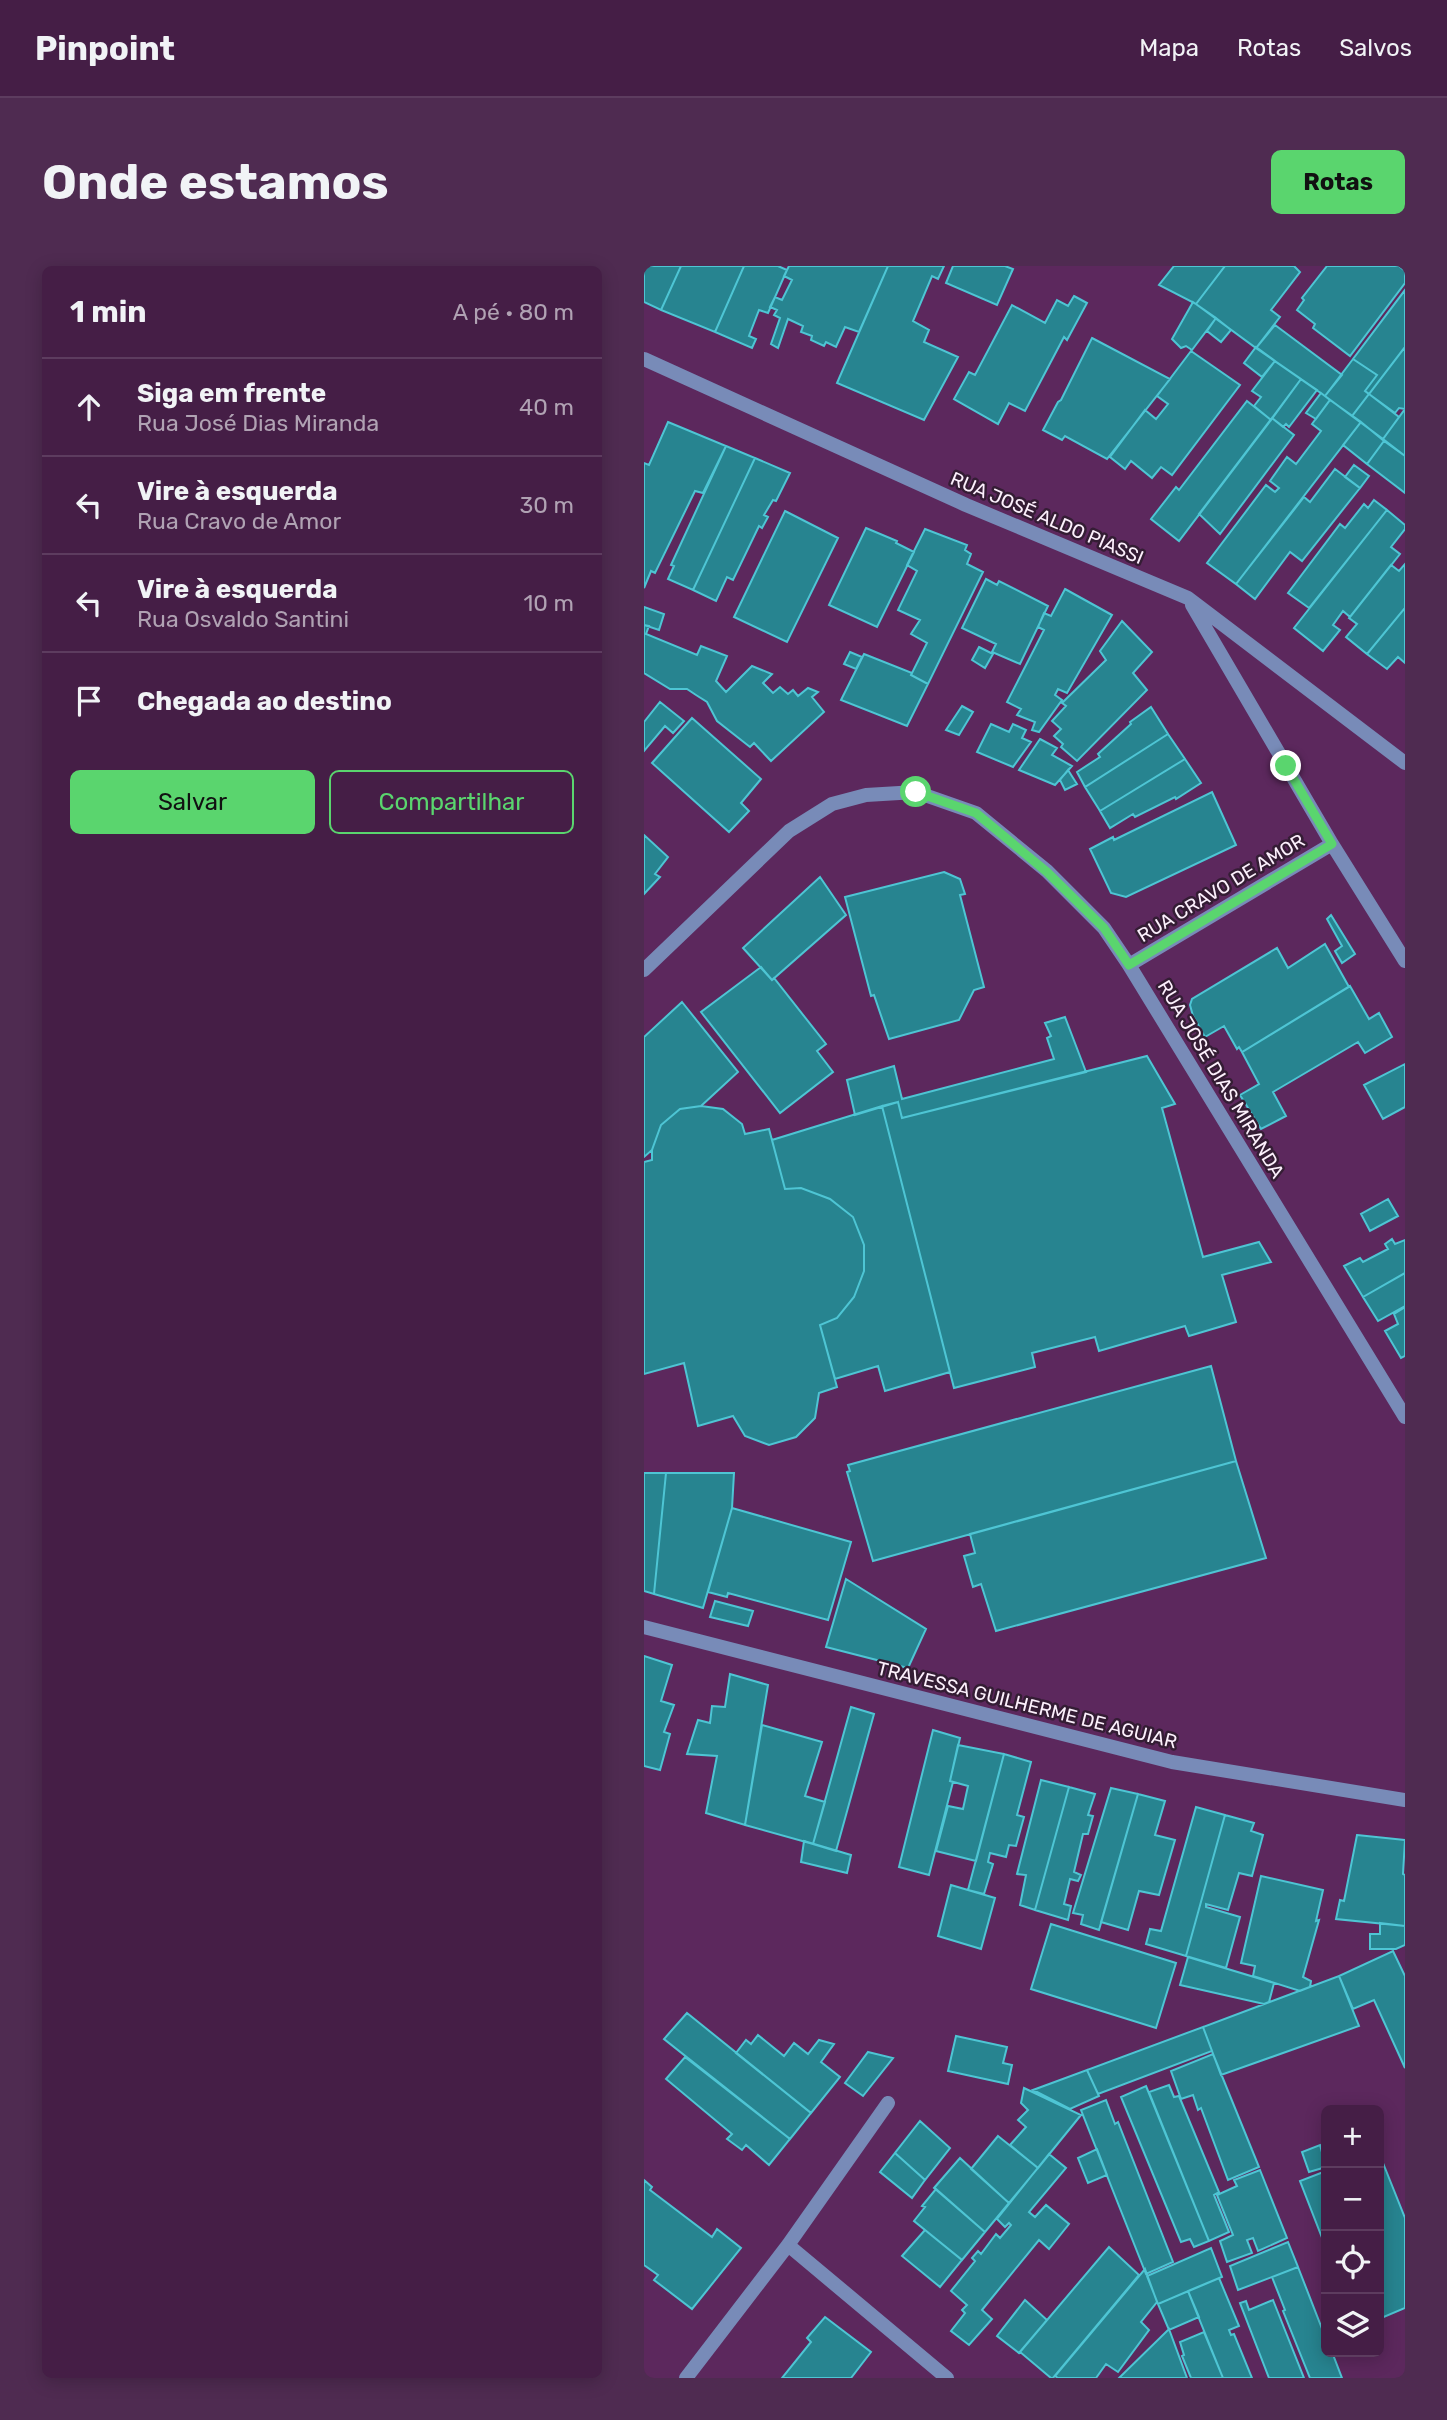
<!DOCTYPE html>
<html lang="pt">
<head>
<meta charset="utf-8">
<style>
	body { margin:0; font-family:Rubik,sans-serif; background:#4f2b51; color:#f1f3f6 }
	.controls { position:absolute; right:21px; bottom:21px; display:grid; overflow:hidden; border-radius:10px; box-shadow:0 4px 18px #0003 }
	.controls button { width:63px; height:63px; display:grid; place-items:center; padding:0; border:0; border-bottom:2px solid #5d3c5f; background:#451e46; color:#f1f3f6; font:35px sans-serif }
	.stop { position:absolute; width:21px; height:21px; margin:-16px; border:5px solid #5ad56e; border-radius:50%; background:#fff }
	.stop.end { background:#5ad56e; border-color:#fff; box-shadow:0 2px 7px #0008 }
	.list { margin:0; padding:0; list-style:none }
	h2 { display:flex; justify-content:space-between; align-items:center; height:91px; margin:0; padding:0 28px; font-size:30px }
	h2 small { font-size:23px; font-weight:400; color:#b0a2b3 }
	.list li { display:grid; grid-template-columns:46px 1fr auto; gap:21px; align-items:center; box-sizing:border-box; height:98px; padding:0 28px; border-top:2px solid #5d3c5f }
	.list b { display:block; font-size:26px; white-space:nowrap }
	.list p { margin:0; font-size:23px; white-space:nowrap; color:#b0a2b3 }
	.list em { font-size:23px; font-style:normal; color:#b0a2b3 }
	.actions { display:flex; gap:14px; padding:21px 28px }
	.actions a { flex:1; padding:16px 0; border:2px solid #5ad56e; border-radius:10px; text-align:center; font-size:24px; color:#5ad56e }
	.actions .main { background:#5ad56e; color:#111 }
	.icon { flex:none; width:38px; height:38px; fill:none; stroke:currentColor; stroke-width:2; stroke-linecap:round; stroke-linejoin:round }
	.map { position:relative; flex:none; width:761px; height:2112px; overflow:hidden; border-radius:10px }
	header { display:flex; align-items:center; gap:42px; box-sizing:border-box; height:98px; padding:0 35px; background:#451e46; border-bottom:2px solid #5d3c5f }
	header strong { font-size:33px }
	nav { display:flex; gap:38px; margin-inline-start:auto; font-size:24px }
	.intro { display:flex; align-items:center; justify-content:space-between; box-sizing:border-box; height:168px; padding:0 42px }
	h1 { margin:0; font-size:49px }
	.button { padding:18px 32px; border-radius:10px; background:#5ad56e; color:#111; font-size:24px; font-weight:700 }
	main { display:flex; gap:42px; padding:0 42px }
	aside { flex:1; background:#451e46; border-radius:10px; box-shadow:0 4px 18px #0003 }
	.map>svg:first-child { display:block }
</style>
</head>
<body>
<header>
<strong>Pinpoint</strong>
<nav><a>Mapa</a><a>Rotas</a><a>Salvos</a></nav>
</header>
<div class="intro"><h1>Onde estamos</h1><a class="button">Rotas</a></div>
<main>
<aside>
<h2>1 min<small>A pé · 80 m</small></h2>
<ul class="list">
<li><svg class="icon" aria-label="ahead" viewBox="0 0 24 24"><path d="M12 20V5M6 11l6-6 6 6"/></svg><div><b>Siga em frente</b><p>Rua José Dias Miranda</p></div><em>40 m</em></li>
<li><svg class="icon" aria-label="left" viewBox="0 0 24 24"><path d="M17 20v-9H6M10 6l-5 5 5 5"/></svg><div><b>Vire à esquerda</b><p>Rua Cravo de Amor</p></div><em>30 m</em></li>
<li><svg class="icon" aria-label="left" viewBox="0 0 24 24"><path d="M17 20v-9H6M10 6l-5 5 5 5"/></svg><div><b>Vire à esquerda</b><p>Rua Osvaldo Santini</p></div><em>10 m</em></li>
<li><svg class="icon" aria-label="arrive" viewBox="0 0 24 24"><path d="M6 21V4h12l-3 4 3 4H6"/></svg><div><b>Chegada ao destino</b></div></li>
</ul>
<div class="actions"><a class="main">Salvar</a><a>Compartilhar</a></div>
</aside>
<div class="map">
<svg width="761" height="2112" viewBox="0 0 761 2112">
	<rect width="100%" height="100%" fill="#5c285d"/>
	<path fill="#278490" stroke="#4ec5d4" stroke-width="2" d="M0,0H37L17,44L0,36Z
		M37,0H100L71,66L17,44Z
		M100,0H134L143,4L124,47L115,44L105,70L112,73L108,82L71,66Z
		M145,0H244L215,66L201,61L192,81L182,76L180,80L167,74L168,70L157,66L159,60L144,53L134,82L127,78L136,52L130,49L133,44L126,41L131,31L138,34L148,14L140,10Z
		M244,0H300L294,13L288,10L269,55L285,64L280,76L314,91L280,154L193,117Z
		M309,0H361L369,3L353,39L302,17Z
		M530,0H581L552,38L515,19Z
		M581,0H650L656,6L627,44L636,51L612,82L552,38Z
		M683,0H755L761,5V17L706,90L669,62L671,58L653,44L660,34L658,32Z
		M761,24V81L725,128L721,125L733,109L709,93Z
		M430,30L443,37L423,74L420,71L381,145L365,137L354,158L310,133L325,106L331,109L368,39L401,57L413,34L424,40Z
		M549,36L572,52L548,84L542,80L537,82L528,73Z
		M572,52L587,64L577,76L563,65Z
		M631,59L698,109L681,130L612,82Z
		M448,72L526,113L463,193L421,170L418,174L399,164L414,136L417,134Z
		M612,81L631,95L618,111L600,97Z
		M761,81V143L755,142L751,147L725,128Z
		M547,85L596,119L528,209L517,201L508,212L487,195L481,203L466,191L501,144L512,153L524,138L513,130Z
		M709,93L733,109L721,125L725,128L708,150L681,130Z
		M631,95L657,113L627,154L610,140L617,131L608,125Z
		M657,113L673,124L645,161L642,158L639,161L628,152Z
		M677,127L686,134L672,153L662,147Z
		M725,128L755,151L739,173L708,150Z
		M686,134L717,156L592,318L563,297L622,219L631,226L635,222L626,215L643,191L652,198L677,165L668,158Z
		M603,135L627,154L535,275L507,253L532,221L535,224Z
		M761,143V190L739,173Z
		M628,152L650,169L576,268L555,248Z
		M24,156L82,180L59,227L51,225L11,307L7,305L0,322V197L5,199Z
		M717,156L740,175L723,198L699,179Z
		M740,175L761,190V227L723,198Z
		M82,180L111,192L49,324L24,313L30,300L27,299Z
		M111,192L146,207L132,235L129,234L120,249L124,251L118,262L115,260L89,314L83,311L72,335L49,324Z
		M710,199L725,210L716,222L701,211Z
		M691,203L716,222L658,295L646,286L611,333L592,318L660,231L666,236Z
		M730,234L743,244L665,342L644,327L696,258L701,262L720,238L724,242Z
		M743,244L761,259V263L747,281L756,288L706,351L699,345L689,359L696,364L679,385L650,362Z
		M141,245L194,272L143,376L90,351Z
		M222,262L253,275L252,277L270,286L233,361L185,339Z
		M281,263L323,279L321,284L327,288L323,298L339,306L284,418L267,409L283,377L267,368L276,354L254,344L273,305L263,299Z
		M761,298V342L723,388L702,371L713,358L705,352L747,299L755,305Z
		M342,313L353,319L355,315L404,340L376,398L348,386L352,378L318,362Z
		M421,323L468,349L423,427L414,423L411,429L418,434L395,466L388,464L391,456L373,449L377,443L363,436L400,364L394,361L400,347L407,350Z
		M0,341L20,348L15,364L0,359Z
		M761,342V397L754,391L743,403L723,388Z
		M478,355L508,386L489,407L503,424L433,495L417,481L419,478L410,470L417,463L408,455L422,440L418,437L462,394L456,385Z
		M0,359L5,360L2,368L53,389L57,380L83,390L72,415L82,426L108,400L128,408L119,417L129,427L136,421L144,428L149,424L154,430L164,422L174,426L168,431L180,446L127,495L110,477L106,481L73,455L63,436L52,429L43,423H26L0,407Z
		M335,381L349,388L341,402L328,394Z
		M206,386L218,391L212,403L200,398Z
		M220,388L268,407L267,409L284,418L263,460L197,434Z
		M16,436L40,455L29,467L21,460L0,485V456Z
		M318,440L329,446L315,469L302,464Z
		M507,441L524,468L441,521L433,506L456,491L454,488L487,458L486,456Z
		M48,452L117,513L97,537L105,545L85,566L8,497Z
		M347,458L365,466L369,458L382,464L378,472L387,476L369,501L333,486Z
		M524,468L541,493L456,545L441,521Z
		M396,473L413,482L408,489L428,500L411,519L375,504Z
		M541,493L557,517L532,533L531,531L491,551L489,548L466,562L456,545Z
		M424,504L433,518L421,524L416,514Z
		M568,526L592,579L482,631L467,627L446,583L469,571L470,574Z
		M0,569L24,591L11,608L16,611L0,628Z
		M300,606L316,613L321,628L316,629L340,721L330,724L315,754L245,773L230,729L227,730L201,631Z
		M176,611L202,649L128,714L99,682Z
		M687,649L711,688L698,697L691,685L698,680L683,653Z
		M681,678L705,721L598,786L595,781L593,783L580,760L561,771L549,750L546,739L548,733L633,682L644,702Z
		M117,701L128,714L130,712L182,778L173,785L189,806L136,847L57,746Z
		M706,720L725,753L735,747L748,771L721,787L714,776L629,826L642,850L617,863L596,829L615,818L598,786Z
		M38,736L94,806L57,840L36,843L17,859L8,884L0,891V771Z
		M421,751L442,806L258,852L254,836L211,849L203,814L250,800L258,833L410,793L403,772L407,770L401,757Z
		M503,790L531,838L518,842L559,991L615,976L627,996L578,1009L592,1056L545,1070L541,1060L455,1085L451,1071L388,1087L391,1101L310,1122L238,840L254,836L258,852Z
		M761,798V841L739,853L720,819Z
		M57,840L79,843L98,858L101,868L125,863L141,923L157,922L186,933L209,951L220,979V1005L210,1031L193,1052L176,1059L193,1121L175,1127L171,1152L152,1171L125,1179L101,1170L89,1150L54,1160L40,1097L0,1108V896L8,894V884L17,859L36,843Z
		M238,840L306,1106L241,1125L234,1100L191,1113L176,1059L193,1052L210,1031L220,1005V979L209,951L186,933L157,922L141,923L128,874Z
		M744,933L754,950L726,965L717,948Z
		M748,973L751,978L761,974V1007L719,1031L700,1000L716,992L719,996L744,983L741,978Z
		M761,1007V1040L734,1055L719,1031Z
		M761,1041V1090L757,1092L741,1065L754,1058L750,1048Z
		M567,1100L592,1195L229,1295L203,1206L206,1205L204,1199Z
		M592,1195L622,1292L352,1365L337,1318L329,1321L320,1290L331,1287L326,1268Z
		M0,1207H22L10,1328L0,1325Z
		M22,1207H90L88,1242L59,1342L10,1328Z
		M88,1242L207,1276L184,1354L84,1327L83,1331L64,1326Z
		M202,1313L282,1363L264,1402L182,1381Z
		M71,1335L109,1345L104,1360L66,1351Z
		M0,1390L28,1399L17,1435L30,1439L20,1466L26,1468L16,1504L0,1500Z
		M86,1408L124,1419L101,1559L62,1547L73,1490L43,1488L54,1454L66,1457L68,1440L81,1441Z
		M207,1441L230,1448L192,1585L169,1578Z
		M118,1459L178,1476L161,1530L181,1536L169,1578L101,1559Z
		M289,1464L316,1472L306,1515L309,1516L285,1609L255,1601Z
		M314,1479L360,1488L332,1595L292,1585L304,1540L319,1543L324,1520L306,1515Z
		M360,1488L387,1496L373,1549L380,1551L372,1580L365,1579L362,1591L346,1587L344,1596L349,1598L340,1628L324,1624Z
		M397,1514L425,1521L391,1644L376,1639L382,1609L373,1608Z
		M425,1521L451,1528L444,1549L449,1550L444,1568H439L430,1606L437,1609L434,1615L426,1613L420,1638L427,1640L424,1654L391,1644Z
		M467,1522L494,1528L455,1664L437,1658L439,1649L429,1647Z
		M494,1528L521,1535L511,1569L531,1574L515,1629L495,1625L484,1664L457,1656Z
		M552,1541L581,1549L542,1690L502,1678L506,1663L517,1665Z
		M581,1549L610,1557L607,1565L619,1569L608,1610L595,1607L584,1644L562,1638V1641L596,1651L582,1702L542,1690Z
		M713,1569L761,1574L759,1608L761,1609V1660L692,1653L696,1634L700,1635Z
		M160,1575L207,1589L203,1607L157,1596Z
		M617,1610L679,1624L672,1655L675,1654L659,1711L667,1715L666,1721L656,1725L609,1710L611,1700L597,1697Z
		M307,1619L351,1632L337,1683L294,1670Z
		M736,1657L761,1660V1679L752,1683H726V1668H736Z
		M407,1658L532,1697L512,1762L387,1723Z
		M749,1685L761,1710V1802L730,1734L709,1743L695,1710Z
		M544,1691L630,1717L625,1736L620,1738L536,1719Z
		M695,1710L715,1760L577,1809L559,1761Z
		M43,1747L167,1847L146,1873L20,1773Z
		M559,1761L568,1785L454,1828L443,1804Z
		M114,1769L140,1790L150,1777L164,1788L175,1774L190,1778L177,1796L196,1811L167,1847L92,1787L102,1774L107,1778Z
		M312,1770L363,1781L359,1797L368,1799L364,1818L304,1805Z
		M224,1786L249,1792L219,1830L201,1817Z
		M569,1788L615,1901L584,1914L557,1842L554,1844L549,1829L537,1833L527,1805Z
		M41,1791L146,1873L125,1899L102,1879L98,1884L83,1873L88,1868L22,1813Z
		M443,1804L455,1830L426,1843L389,1824Z
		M525,1819L530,1831L535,1830L575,1926L570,1929L585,1966L565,1975L505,1826Z
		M502,1820L565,1975L550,1981L546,1973L537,1976L477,1831Z
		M380,1822L437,1849L394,1902L366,1879L382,1861L374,1854L384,1844L377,1837Z
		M462,1834L471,1858L474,1856L529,1996L502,2008L437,1844Z
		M276,1855L306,1882L281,1914L251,1887Z
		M354,1870L394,1902L365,1937L327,1903Z
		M676,1879L682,1901L665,1906L658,1886Z
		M453,1883L463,1909L444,1917L434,1892Z
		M251,1887L281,1914L268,1932L236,1906Z
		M735,1887L761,1952V2042L735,2053Z
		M405,1888L422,1902L385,1946L391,1951L402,1939L425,1958L405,1983L395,1974L338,2044L348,2053L325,2079L307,2065L321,2047L318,2044L323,2039L307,2025L331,1995L328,1992L334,1985L337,1988L352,1968L356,1972L367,1959L365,1957L361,1961L353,1953Z
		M316,1892L365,1937L341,1966L290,1922Z
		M616,1904L643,1972L614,1985L609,1972L603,1974L608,1987L583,1996L576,1975L589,1969L573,1929L593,1920L590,1914Z
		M682,1905V1982L656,1915Z
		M0,1914L8,1921L6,1924L68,1971L73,1963L97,1982L48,2043L10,2014L14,2009L0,1999Z
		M292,1923L341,1966L318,1994L270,1955L281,1941L278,1940Z
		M281,1964L318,1994L296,2021L258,1990Z
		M644,1976L654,2001L594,2024L586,2000Z
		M465,1981L495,2009L409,2112H407L376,2086Z
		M567,1982L578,2011L514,2038L503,2010Z
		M654,2001L682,2073V2086H688L698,2112H666L639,2045L641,2044L628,2011Z
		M501,2003L513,2036L497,2056L505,2064L474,2106L462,2098L452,2112H414L411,2110Z
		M575,2012L595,2060L585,2064L587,2069L590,2068L608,2112H579L544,2025Z
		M544,2025L555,2051L525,2064L514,2038Z
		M381,2034L403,2054L375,2087L353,2070Z
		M629,2034L660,2112H625L596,2037L602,2035L605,2044Z
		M181,2051L227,2086L207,2112H138L167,2076L163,2072Z
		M525,2063L543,2112H475Z
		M560,2066L579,2112H547L538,2090L540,2089L536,2076Z"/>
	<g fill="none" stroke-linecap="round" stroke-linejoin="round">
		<path stroke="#788bb8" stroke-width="14" d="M0,93L322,239L544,332L761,497
			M548,339L688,578L761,695
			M485,699L688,578
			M0,704L145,565L188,538L222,529L272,526L332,547L403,605L460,662L485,699L761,1151
			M0,1361L528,1496L761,1534
			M144,1979L303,2112
			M42,2112L144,1979L244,1837"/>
	</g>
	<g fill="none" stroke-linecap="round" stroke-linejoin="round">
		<path stroke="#5ad56e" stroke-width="9" d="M272,526L332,547L403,606L460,662L485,699L688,578L642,500"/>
	</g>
	<g text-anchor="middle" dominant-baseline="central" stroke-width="5" stroke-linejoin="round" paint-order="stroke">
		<g font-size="19" fill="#fcf0fc" stroke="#341d34">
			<text transform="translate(403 252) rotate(23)">RUA JOSÉ ALDO PIASSI</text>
			<text transform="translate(577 622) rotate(-31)">RUA CRAVO DE AMOR</text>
			<text transform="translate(577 813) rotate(59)">RUA JOSÉ DIAS MIRANDA</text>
			<text transform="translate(383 1439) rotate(14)">TRAVESSA GUILHERME DE AGUIAR</text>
		</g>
	</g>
</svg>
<div class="controls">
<button>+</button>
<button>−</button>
<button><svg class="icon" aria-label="locate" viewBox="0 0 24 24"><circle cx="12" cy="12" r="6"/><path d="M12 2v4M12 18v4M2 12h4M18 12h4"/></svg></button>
<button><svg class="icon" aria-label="layers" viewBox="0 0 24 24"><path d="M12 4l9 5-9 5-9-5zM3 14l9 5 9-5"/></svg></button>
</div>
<div class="stop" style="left:272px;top:526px"></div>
<div class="stop end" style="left:642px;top:500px"></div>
</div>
</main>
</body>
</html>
